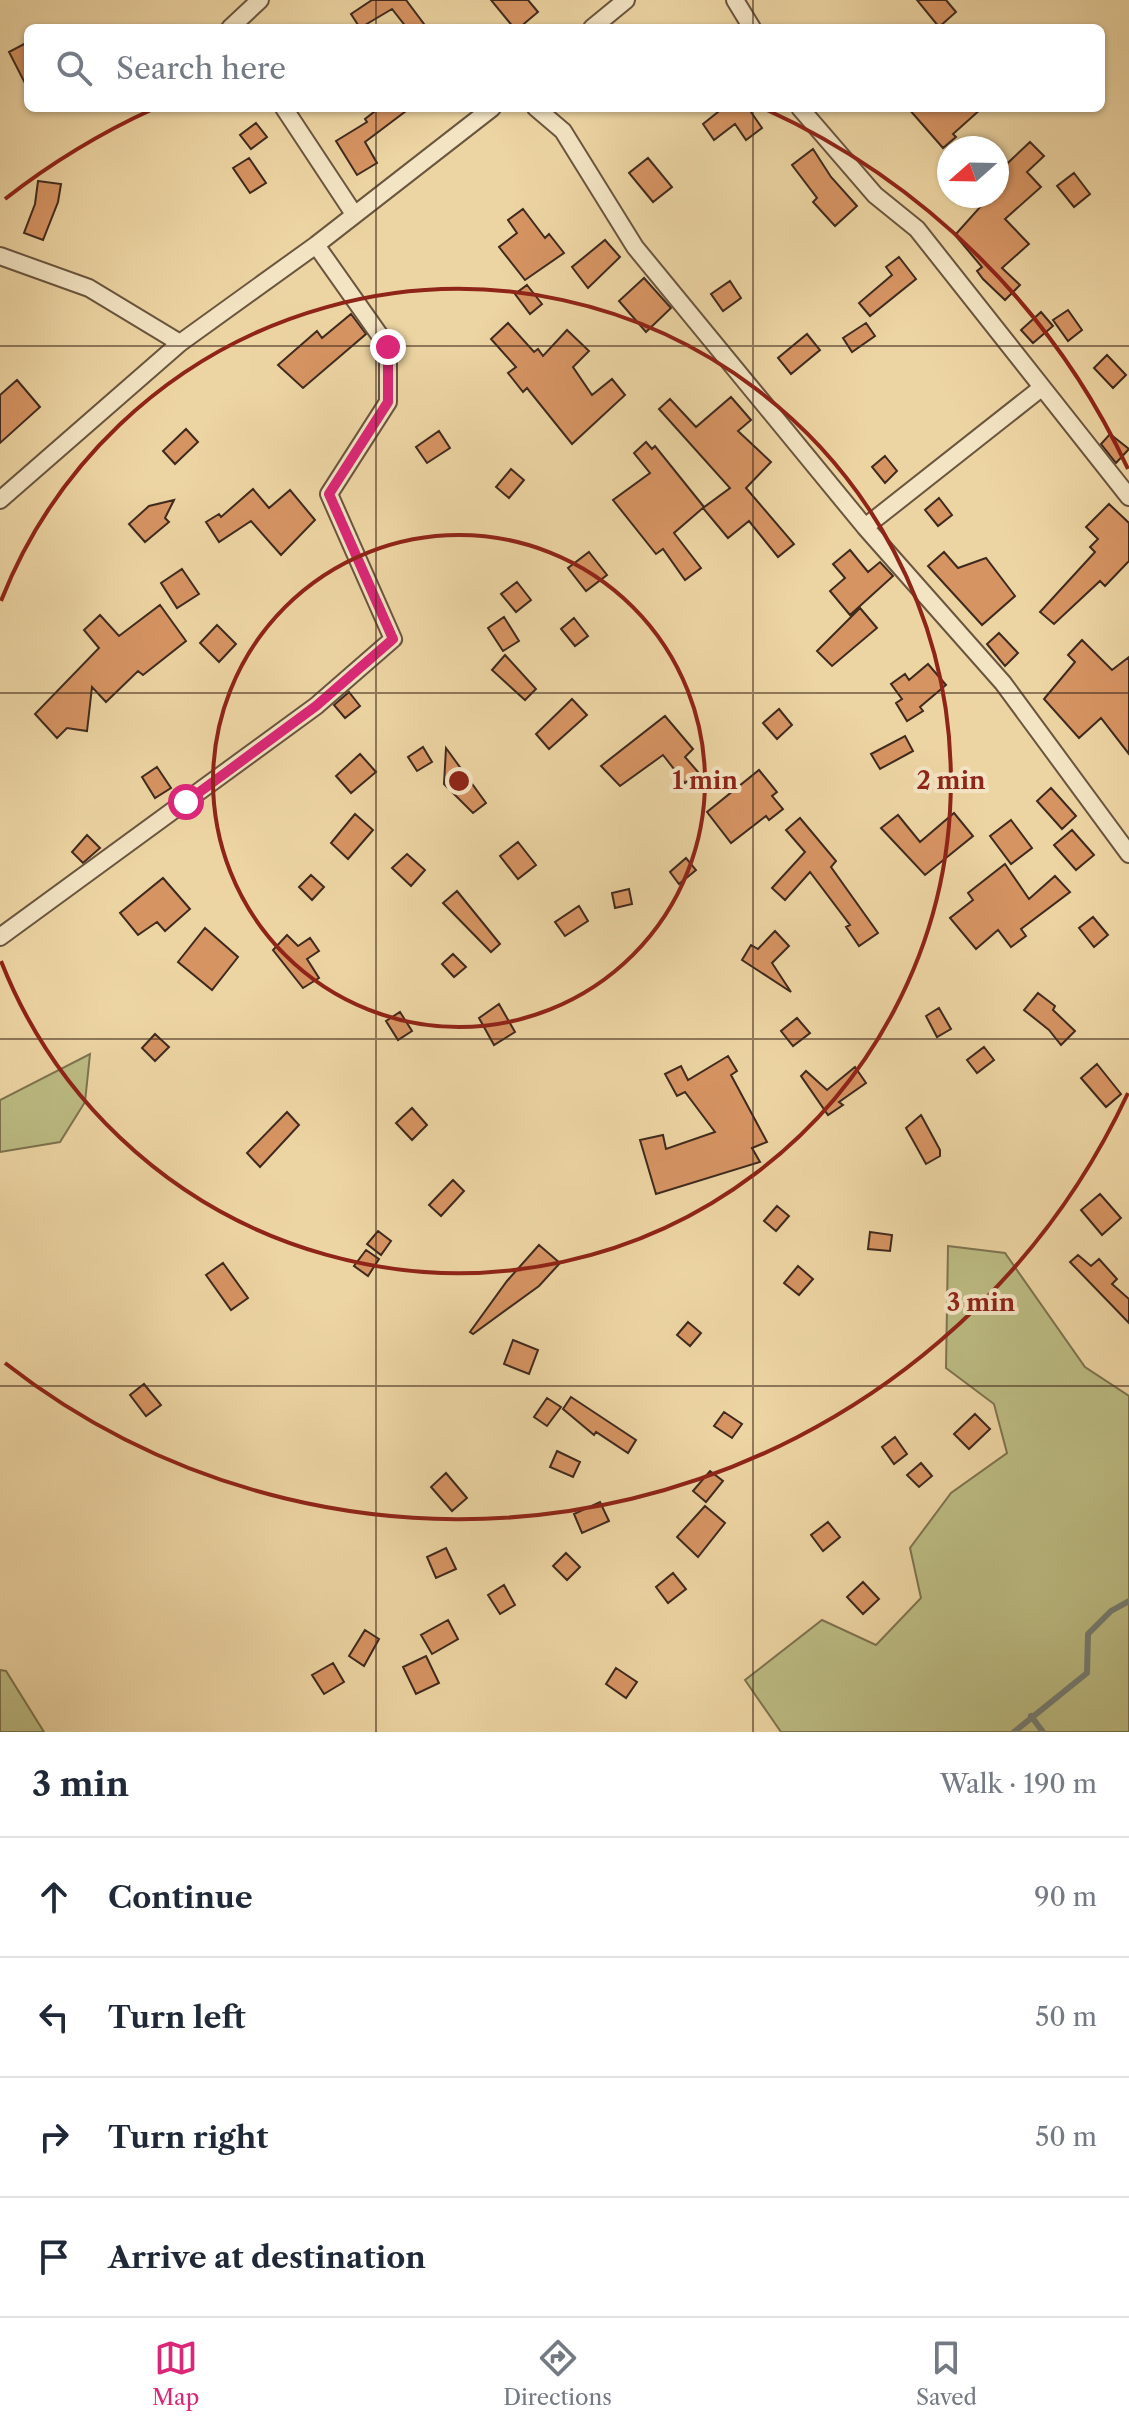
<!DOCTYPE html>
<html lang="en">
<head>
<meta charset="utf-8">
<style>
	body { margin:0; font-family:"Libre Caslon Text",serif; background:#f2f2f3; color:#1f2937 }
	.compass { position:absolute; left:937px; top:136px; width:72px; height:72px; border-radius:50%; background:#fff; box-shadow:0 2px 6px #0004; rotate:250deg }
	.stop { position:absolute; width:24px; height:24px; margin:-18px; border:6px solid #db2777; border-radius:50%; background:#fff }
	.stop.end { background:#db2777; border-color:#fff; box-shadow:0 2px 8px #0008 }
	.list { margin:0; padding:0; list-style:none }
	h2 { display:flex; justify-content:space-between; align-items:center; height:104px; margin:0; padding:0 32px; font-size:34px }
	h2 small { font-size:26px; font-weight:400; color:#747a83 }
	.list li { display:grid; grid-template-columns:52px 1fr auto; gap:24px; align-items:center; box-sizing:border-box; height:120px; padding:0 32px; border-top:2px solid #e0e1e3 }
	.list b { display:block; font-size:30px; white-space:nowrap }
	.list em { font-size:26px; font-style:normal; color:#747a83 }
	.icon { flex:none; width:44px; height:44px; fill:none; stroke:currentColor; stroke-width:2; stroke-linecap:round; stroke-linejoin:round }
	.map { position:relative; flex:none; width:1129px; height:1732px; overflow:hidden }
	.search { position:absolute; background:#fff; box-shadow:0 2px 6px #0004; left:24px; right:24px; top:24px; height:88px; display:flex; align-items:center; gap:20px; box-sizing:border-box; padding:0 28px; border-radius:12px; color:#747a83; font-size:30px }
	.sheet { height:584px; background:#fff }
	nav { display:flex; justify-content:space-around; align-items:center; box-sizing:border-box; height:112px; border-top:2px solid #e0e1e3; background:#fff; font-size:22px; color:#747a83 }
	nav a { display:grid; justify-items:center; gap:4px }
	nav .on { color:#db2777 }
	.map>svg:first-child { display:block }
</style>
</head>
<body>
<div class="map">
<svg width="1129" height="1732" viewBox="0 0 1129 1732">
	<rect width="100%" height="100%" fill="#edd5a3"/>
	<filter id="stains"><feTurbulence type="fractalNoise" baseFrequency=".0025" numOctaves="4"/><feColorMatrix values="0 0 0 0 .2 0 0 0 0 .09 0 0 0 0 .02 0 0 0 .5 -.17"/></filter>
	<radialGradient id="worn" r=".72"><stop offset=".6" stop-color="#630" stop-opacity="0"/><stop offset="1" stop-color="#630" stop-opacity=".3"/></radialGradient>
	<path fill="#bcbc83" stroke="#7e7350" stroke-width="2" d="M90,1054L85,1102L60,1142L0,1152V1100Z
		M948,1246L1005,1253L1085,1367L1129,1396V1732H781L745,1680L822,1620L876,1645L921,1598L910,1548L951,1493L1007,1453L994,1404L946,1368Z
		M0,1670L6,1671L44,1732H0Z"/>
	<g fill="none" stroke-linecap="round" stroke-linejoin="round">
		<path stroke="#767f75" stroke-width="6" d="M1031,1716L1043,1732
			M1014,1732L1087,1673L1088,1634L1111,1611L1129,1601"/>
	</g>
	<path fill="#d79463" stroke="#3f2a1e" stroke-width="2" d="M372,0H406L427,28H407L392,9L360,28L351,14Z
		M491,0H528L538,12L519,28H514Z
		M917,0H946L956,12L939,27Z
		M28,42V89L9,52Z
		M379,108H410L365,142L377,163L357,175L336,141L367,122L365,119Z
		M723,108H756L751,112L762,128L746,140L735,124L714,140L703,124Z
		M908,108H982L953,134L956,137L943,148Z
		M256,123L267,137L251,149L240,135Z
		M1030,142L1044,156L1027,172L1041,187L1005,219L1029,244L1002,268L1020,285L1005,300L983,279L977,271L982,267L955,235L990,196H997V173Z
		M813,149L831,177L857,206L835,226L813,202L817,198L792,165Z
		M249,158L266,183L250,193L233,168Z
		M648,158L672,187L653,202L629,173Z
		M1074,173L1090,194L1074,207L1057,186Z
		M38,181L61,184L58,202L43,240L24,233L35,204Z
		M523,209L545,238L549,234L564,253L525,280L499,247L517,233L508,220Z
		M605,240L620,257L588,288L572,267Z
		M899,257L916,279L870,316L859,303L892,275L886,267Z
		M644,278L671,308L646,332L619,301Z
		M730,281L741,298L723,311L711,294Z
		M527,285L542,304L530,314L515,294Z
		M1068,310L1082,330L1068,341L1053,320Z
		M1041,312L1053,326L1033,343L1021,330Z
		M351,314L366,334L303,388L278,365L317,331L322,338Z
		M508,323L534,352L538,349L543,356L567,330L589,351L573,367L592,395L612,379L625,395L572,444L527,388L523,392L508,373L516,367L491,339Z
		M866,323L875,336L852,352L843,338Z
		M807,334L820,350L791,374L778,358Z
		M1107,355L1126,375L1113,388L1094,368Z
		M17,380L40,407L0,443V395Z
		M731,397L751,420L738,431L771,462L746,488L794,544L778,557L749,521L728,538L703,508L730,488L659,409L670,399L696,427Z
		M186,429L198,442L175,464L163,451Z
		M439,431L450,448L427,463L416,447Z
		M1110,434L1129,449L1116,463L1101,444Z
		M646,442L652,449L655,446L704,507L674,533L701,568L685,580L663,549L656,554L613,500L650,473L634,453Z
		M885,456L897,471L885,483L872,467Z
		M511,469L524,480L509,498L496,487Z
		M253,489L269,508L290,490L315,520L281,555L251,521L219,542L206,522L219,514L221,517Z
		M939,498L952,515L938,526L925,510Z
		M174,500L165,518L169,522L145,542L129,524L149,506Z
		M1109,504L1129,523V561L1105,586L1100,581L1054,624L1040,612L1095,552L1090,547L1098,539L1086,527Z
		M850,550L868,572L880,562L893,576L850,615L830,591L845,578L833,564Z
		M589,552L607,575L586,591L568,568Z
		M944,552L958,568L986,558L1015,596L982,625L928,566Z
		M182,569L199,594L177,608L161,583Z
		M517,582L531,600L516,612L501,594Z
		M160,605L186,641L143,675L138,671L106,702L92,687L87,731L67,728L57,738L35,714L99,648L84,630L100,615L119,636Z
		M860,608L877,628L832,666L817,651Z
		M504,617L519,641L503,651L488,628Z
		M574,618L588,636L575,646L561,629Z
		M217,625L236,644L219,662L200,643Z
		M999,633L1018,653L1005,666L987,644Z
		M1082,640L1112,670L1129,657V754L1101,718L1079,738L1044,699L1075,662L1068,655Z
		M505,655L536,689L525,700L492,670Z
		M928,664L946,685L920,707L923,711L907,721L896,703L902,699L891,684L905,674L909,680Z
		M349,692L360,706L345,718L334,705Z
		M572,699L587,715L549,749L536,734Z
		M779,709L792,725L777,739L763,723Z
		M665,716L693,749L685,757L698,772L685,783L663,755L620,786L601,766Z
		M905,736L913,751L880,769L871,754Z
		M423,747L432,762L417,771L408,757Z
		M446,748L486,803L473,813L444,784Z
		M360,754L376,772L351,793L336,776Z
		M157,767L171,788L155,798L142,777Z
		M759,770L777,792L772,796L783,809L769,820L766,816L731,843L707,812Z
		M1051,788L1076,816L1062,829L1037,801Z
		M954,813L973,836L925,875L881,828L898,815L920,842Z
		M355,814L373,830L348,859L331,843Z
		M800,818L836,861L831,867L878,933L859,946L846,927L850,925L810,872L785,900L772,888L805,852L786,830Z
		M1011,820L1032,848L1011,864L990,836Z
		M1072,830L1094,855L1076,870L1054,845Z
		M87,835L100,848L83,863L72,852Z
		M518,842L536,865L518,879L500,856Z
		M407,854L425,870L411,886L392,868Z
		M686,858L696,870L679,884L670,872Z
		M1005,864L1029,899L1055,876L1070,892L1021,929L1026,936L1011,947L998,930L976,949L950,918L973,900L968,893Z
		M311,875L324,887L312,900L299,887Z
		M163,878L190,909L165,931L157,922L138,935L120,913Z
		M629,889L632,904L615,908L612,893Z
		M457,891L500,944L491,952L443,903Z
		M579,906L588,921L565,936L555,922Z
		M1093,917L1108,935L1094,947L1079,928Z
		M205,928L238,957L212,990L178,962Z
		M775,931L789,946L772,963L791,992L742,960L751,945L758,949Z
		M287,935L298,946L310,938L319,951L307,959L319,978L303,988L273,950Z
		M453,954L466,967L454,977L442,964Z
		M1038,993L1055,1006L1053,1010L1075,1031L1061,1045L1049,1030L1024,1010Z
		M499,1004L515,1032L494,1045L479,1018Z
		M939,1008L951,1029L937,1037L926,1016Z
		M400,1012L412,1031L398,1040L386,1021Z
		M797,1018L810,1033L793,1046L781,1031Z
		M155,1034L169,1047L155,1061L142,1048Z
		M984,1047L994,1060L977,1073L967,1060Z
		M728,1056L737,1071L731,1075L767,1142L752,1148L760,1162L656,1194L640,1140L663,1135L666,1149L715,1132L685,1092L677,1096L665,1074L681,1066L688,1080Z
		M1097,1064L1121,1094L1106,1107L1081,1078Z
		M855,1067L866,1083L839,1102L843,1105L828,1115L801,1076L806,1071L827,1090Z
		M412,1108L427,1125L412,1140L396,1123Z
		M287,1112L299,1125L260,1167L247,1153Z
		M921,1115L940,1150V1156L926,1164L906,1128Z
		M453,1180L464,1191L441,1216L429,1205Z
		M1100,1194L1121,1218L1102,1235L1081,1210Z
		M777,1206L789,1216L776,1231L764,1221Z
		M378,1231L391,1241L381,1255L367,1244Z
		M870,1232L892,1235L890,1251L868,1249Z
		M539,1245L560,1263L539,1286L473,1334L470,1332L507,1281Z
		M366,1250L379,1259L368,1276L354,1266Z
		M1078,1255L1091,1266L1099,1259L1117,1279L1112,1284L1129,1299V1323L1070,1262Z
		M223,1263L248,1298L231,1310L206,1275Z
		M798,1266L813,1279L799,1295L784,1283Z
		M688,1322L701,1333L690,1346L677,1335Z
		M513,1340L538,1350L529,1374L504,1364Z
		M144,1384L161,1405L146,1416L130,1395Z
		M571,1397L636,1440L628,1453L596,1432L594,1435L563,1409Z
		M547,1398L561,1407L547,1426L534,1417Z
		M724,1412L742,1424L732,1438L714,1426Z
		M975,1414L990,1429L969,1449L954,1434Z
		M895,1437L907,1454L894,1464L882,1447Z
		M557,1451L580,1462L573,1477L550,1467Z
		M921,1463L932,1476L919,1487L907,1475Z
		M710,1471L723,1481L706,1502L693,1491Z
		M446,1473L467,1498L452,1511L431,1487Z
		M600,1502L609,1521L582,1533L574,1514Z
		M705,1506L725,1523L698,1557L677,1537Z
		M828,1522L840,1537L823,1551L811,1535Z
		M446,1548L456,1569L436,1578L427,1557Z
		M566,1553L580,1567L567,1580L553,1566Z
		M673,1573L686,1589L668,1603L656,1587Z
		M863,1582L879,1599L863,1614L847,1597Z
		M504,1585L515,1605L500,1614L488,1595Z
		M448,1620L458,1639L432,1654L421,1635Z
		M365,1630L379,1639L364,1666L349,1656Z
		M426,1656L439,1683L416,1694L403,1667Z
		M333,1663L344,1682L324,1694L312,1675Z
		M616,1668L637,1682L626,1698L606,1684Z"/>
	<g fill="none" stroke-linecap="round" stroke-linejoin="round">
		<g stroke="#6a553f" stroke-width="20">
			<path id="street" d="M735,0L752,28
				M230,28L260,0
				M592,28L626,0
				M284,108L354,214
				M536,108L563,131L635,247L865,527L1003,683L1129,854
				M800,108L875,195L917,229L1129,497
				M0,256L89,288L180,343
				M0,500L180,343L316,245L492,108
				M865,527L1040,389
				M0,937L316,706L393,639L329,494L388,402V347L316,245"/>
		</g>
		<use href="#street" stroke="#f3e4c3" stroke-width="16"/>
	</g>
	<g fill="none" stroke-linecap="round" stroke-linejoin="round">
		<path stroke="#db2777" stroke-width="10" d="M186,802L316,706L393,639L329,494L388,402V347"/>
	</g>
	<path fill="none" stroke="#3f2a1e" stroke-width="2" stroke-opacity="0.55" d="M376,0V28M753,0V28M376,108V1732M753,108V1732M0,346H1129M0,693H1129M0,1039H1129M0,1386H1129"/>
	<g fill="none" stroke="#8f2418" stroke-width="4">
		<circle cx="459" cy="781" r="246"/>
		<path d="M1 601A492 492 0 1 1 1 961"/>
		<path d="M1128 1093A738 738 0 0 1 5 1363M5 199A738 738 0 0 1 153 109M765 109A738 738 0 0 1 1128 469"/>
	</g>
	<circle cx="459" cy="781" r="12" fill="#8f2418" stroke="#f3e4c3" stroke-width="4"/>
	<g font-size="24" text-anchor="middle" font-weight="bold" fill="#8f2418" stroke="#f3e4c3" stroke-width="8" stroke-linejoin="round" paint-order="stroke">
		<text x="705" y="789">1 min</text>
		<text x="951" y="789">2 min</text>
		<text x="981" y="1311">3 min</text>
	</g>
	<rect width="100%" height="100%" filter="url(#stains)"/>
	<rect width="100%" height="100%" fill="url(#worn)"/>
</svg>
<svg class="compass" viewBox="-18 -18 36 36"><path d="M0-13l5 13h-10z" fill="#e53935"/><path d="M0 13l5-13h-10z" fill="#747a83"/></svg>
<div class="stop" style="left:186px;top:802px"></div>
<div class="stop end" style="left:388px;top:347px"></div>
<div class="search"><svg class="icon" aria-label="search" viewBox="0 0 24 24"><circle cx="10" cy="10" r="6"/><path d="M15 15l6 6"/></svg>Search here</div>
</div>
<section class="sheet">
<h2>3 min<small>Walk · 190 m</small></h2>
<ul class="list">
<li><svg class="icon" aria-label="ahead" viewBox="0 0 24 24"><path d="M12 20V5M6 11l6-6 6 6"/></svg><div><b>Continue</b></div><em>90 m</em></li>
<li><svg class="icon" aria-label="left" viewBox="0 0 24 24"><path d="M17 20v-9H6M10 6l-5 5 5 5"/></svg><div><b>Turn left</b></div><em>50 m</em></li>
<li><svg class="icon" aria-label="right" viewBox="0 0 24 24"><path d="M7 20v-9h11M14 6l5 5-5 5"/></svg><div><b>Turn right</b></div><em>50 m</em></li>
<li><svg class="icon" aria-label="arrive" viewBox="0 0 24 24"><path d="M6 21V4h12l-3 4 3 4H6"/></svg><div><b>Arrive at destination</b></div></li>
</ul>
</section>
<nav>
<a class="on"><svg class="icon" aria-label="map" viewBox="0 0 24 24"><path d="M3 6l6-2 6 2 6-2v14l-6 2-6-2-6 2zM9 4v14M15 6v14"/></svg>Map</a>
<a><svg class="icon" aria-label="directions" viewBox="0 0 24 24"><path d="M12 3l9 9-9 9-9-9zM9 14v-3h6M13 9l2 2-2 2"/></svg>Directions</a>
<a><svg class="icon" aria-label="saved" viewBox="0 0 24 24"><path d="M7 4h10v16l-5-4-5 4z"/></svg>Saved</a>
</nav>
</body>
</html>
